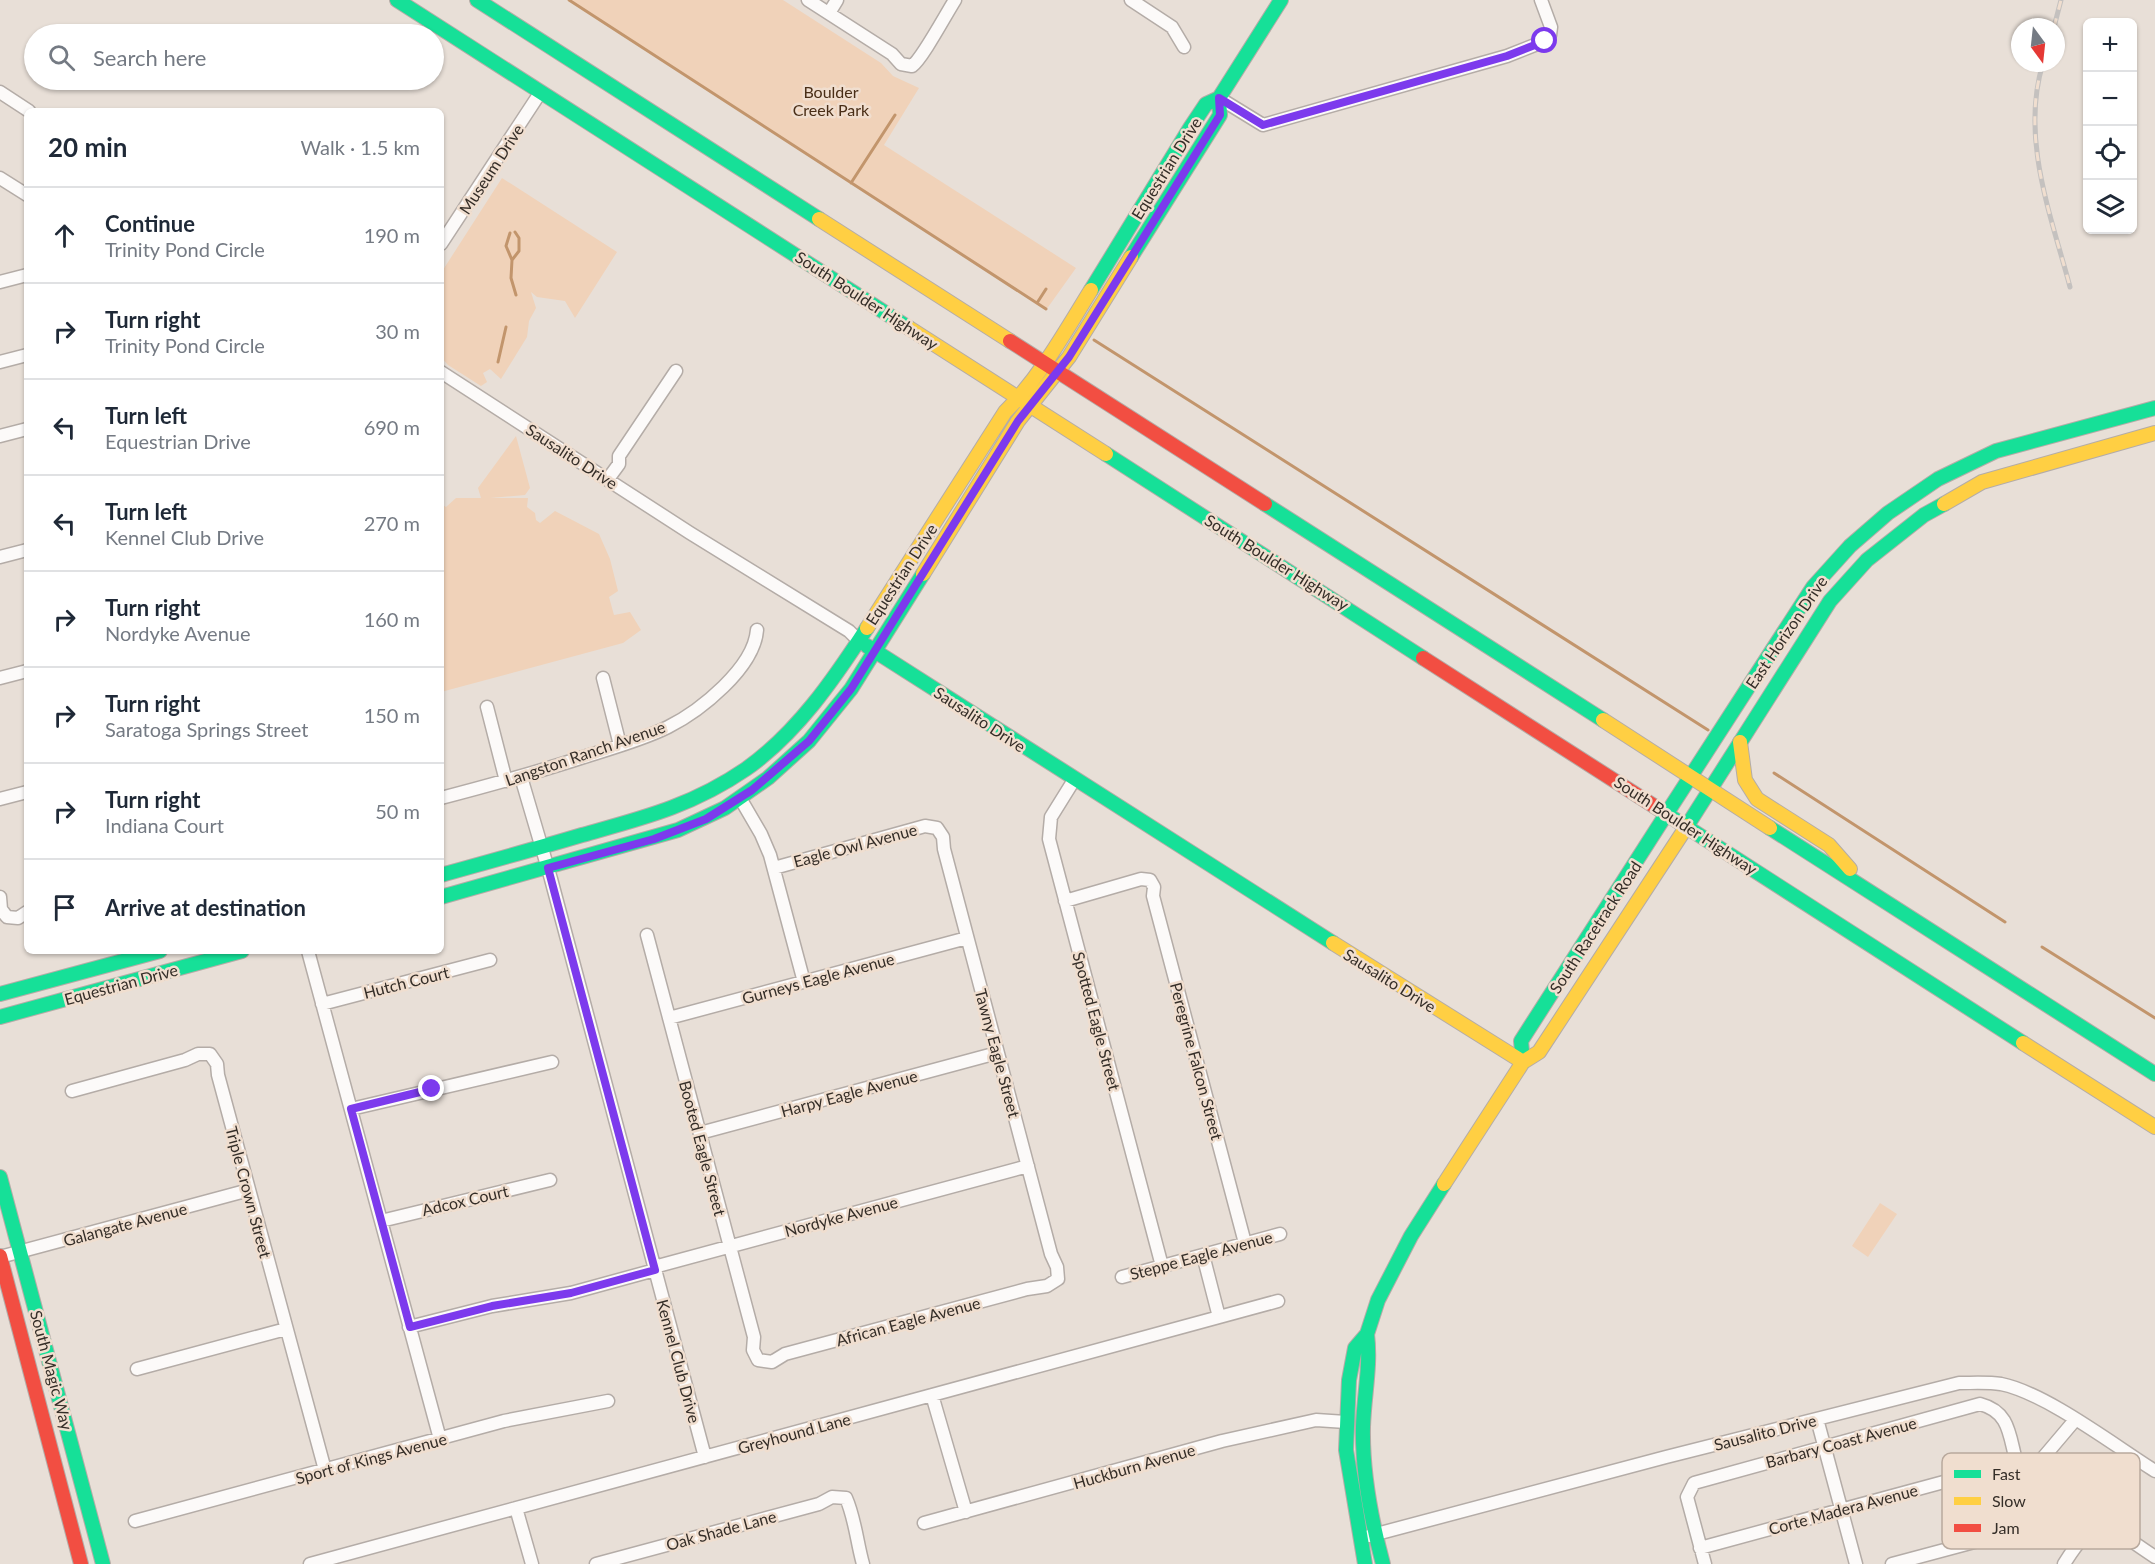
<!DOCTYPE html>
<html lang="en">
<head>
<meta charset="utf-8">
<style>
	body { margin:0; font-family:Lato,sans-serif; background:#f2f2f3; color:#1f2937 }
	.controls { position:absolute; right:18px; top:18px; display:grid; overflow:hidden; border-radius:9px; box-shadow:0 2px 4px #0004 }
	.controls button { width:54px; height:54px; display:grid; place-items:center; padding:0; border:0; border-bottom:2px solid #e0e1e3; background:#fff; color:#1f2937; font:30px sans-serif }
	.compass { position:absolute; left:2011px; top:18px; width:54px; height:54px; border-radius:50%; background:#fff; box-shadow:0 2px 4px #0004; rotate:165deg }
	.stop { position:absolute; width:18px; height:18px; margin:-14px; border:4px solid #7c3aed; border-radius:50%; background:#fff }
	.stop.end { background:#7c3aed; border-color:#fff; box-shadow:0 2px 6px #0008 }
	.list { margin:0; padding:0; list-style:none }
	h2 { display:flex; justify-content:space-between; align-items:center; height:78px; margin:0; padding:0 24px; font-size:26px }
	h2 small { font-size:20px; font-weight:400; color:#747a83 }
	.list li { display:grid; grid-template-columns:39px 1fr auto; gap:18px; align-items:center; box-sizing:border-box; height:96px; padding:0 24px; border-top:2px solid #e0e1e3 }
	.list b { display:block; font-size:22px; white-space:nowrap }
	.list p { margin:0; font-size:20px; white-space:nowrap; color:#747a83 }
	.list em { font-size:20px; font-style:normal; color:#747a83 }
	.icon { flex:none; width:33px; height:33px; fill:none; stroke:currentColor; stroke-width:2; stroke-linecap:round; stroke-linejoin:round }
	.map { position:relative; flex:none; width:2155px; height:1564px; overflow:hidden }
	.search { position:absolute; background:#fff; box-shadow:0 2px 4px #0004; left:24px; top:24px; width:420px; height:66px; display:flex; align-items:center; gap:15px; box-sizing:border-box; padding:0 21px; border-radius:33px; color:#747a83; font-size:22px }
	.panel { position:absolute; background:#fff; box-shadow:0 2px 4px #0004; left:24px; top:108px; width:420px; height:846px; border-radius:9px }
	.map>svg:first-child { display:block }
</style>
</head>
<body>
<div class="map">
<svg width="2155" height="1564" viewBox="0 0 2155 1564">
	<rect width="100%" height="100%" fill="#e8dfd7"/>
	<path fill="#f0d2b9" d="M568,0H783L881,63L893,76L919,88L884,145L1076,268L1046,310Z
		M502,178L617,252L575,318L565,301L537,297L531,292L536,308L529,321L527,337L501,379L490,369L483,373L487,382L481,386L448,365L441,357V273Z
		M516,436L530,488L525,495L490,498H528L527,507L535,513L536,520L540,523L555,511L599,534L610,559L618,591L609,597L614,615L630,612L641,630L623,643L441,692V504L446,507L456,498H481L478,488Z
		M1880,1203L1897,1214L1868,1257L1852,1246Z"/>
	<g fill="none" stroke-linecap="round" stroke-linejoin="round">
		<path stroke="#c2956c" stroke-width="3" d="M569,0L1046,309
			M851,183L895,115
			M510,233L506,246L512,260L511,278L516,295
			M512,260L519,251V238L515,232
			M1037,303L1046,289
			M1094,340L1708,730
			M498,362L506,327
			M1774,773L2005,922
			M2042,947L2155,1018"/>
		<g stroke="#b4aca7" stroke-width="15">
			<path id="street" d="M808,0L892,54L901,64L912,66C922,59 946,14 955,0
				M1131,0L1172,27L1184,47
				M829,13L837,0
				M0,92L29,111
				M1219,98L1263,125L1507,56L1545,41L1550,35L1551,27L1541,0
				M0,178L27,195
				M441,244L540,93
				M0,282L27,275
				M0,362L27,355
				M441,372L690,533L849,631L859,641
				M0,436L27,429
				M608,479L619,464V456L676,371
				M0,557L27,550
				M0,678L27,671
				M603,678L620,745
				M487,707L506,781
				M521,777L551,879L705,1457
				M1074,780L1051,817L1049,839L1162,1266
				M441,798C491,785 541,771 590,755C616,747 644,739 668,727C700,711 754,668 757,630
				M740,798L761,834L770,855L804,982
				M0,799L27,792
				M0,897L1,909L7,917L18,918L27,912
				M1065,901L1141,879L1150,880L1154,887L1153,896L1245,1243
				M647,935L754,1337L753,1350L758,1360L772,1362L785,1354L1027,1289L1047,1286L1058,1279L1057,1267L1051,1254L944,849L943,837L937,828L925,826L774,868
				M308,951L440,1439
				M322,1004L490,960
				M669,1018L967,938
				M72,1091L185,1060L198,1054H210L217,1064L218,1075L325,1470
				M351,1109L552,1062
				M700,1133L997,1053
				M381,1221L550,1180
				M1203,1255L1219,1317
				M0,1257L249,1190
				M654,1267L1028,1166
				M1122,1277L1280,1234
				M409,1327L492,1306L571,1293L655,1270
				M137,1369L286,1329
				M932,1395L966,1512
				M1817,1419L1856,1564
				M516,1508L532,1564
				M135,1521L504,1421L608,1401
				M924,1523L1222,1441L1316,1420L1346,1422
				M1369,1536L1666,1457L1959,1383C1973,1383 1988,1382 2001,1384C2046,1393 2115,1446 2155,1471
				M1700,1548L1977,1473L2042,1459L2075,1420
				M310,1564L1278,1301
				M596,1564L819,1504L832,1497L846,1498C855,1518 857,1543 863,1564
				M1705,1564L1687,1497L1694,1483L1980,1404C2011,1412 2009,1437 2017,1464
				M1892,1564L1978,1541L1988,1533L1991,1523L1977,1473
				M2064,1564C2099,1507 2107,1526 2155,1557"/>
		</g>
		<g stroke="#b4aca7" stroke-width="16">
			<path id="fast" d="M397,0L909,328
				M477,0L819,219
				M1131,257L1220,115L1219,98
				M1091,290L1190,128L1206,104L1219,98L1281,0
				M1106,454L1423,658
				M1265,504L1603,720
				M867,646L1333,943
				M1654,806L2023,1043
				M1667,813L1813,587L1850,546L1888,513L1938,479L1996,451L2155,408
				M1687,826L1830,601L1867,560L1924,515L1944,504
				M1770,828L2155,1074
				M441,875C488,862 535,849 582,835C643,818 692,806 746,769C797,733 834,679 867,628
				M441,897L678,830L725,808L768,778L809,741L851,689L923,574
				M0,994L160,951
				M0,1017L242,951
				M1523,1062L1521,1041L1667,813
				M0,1177L103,1564
				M1367,1334C1371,1365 1364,1395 1363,1427C1362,1473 1371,1519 1383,1564
				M1365,1564L1346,1450L1349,1380L1355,1348L1367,1334L1378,1300L1411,1236L1444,1184"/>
		</g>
		<g stroke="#b4aca7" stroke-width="16">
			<path id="slow" d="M819,219L1010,341
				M909,328L1106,454
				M1944,504L1982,482L2155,433
				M923,574L1018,421L1069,357L1131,257
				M867,628L1005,412C1040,377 1065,332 1091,290
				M1603,720L1770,828
				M1740,742L1745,780L1757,799L1829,845L1850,869
				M1333,943L1523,1062
				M2023,1043L2155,1127
				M1444,1184L1523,1062L1539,1052L1687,826"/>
		</g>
		<g stroke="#b4aca7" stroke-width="16">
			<path id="jam" d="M1010,341L1265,504
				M1423,658L1654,806
				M0,1256L81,1564"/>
		</g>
		<use href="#street" stroke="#fcfaf9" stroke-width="12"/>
		<use href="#fast" stroke="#16e098" stroke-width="14"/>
		<use href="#slow" stroke="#ffcf43" stroke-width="14"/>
		<use href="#jam" stroke="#f24e42" stroke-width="14"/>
		<g stroke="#c4c1bf" stroke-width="5">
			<path id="rail" d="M2054,27L2061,0
				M2043,63C2020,138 2051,215 2070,287"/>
		</g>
		<use href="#rail" stroke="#f0decf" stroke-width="3" stroke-dasharray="9" stroke-linecap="butt"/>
	</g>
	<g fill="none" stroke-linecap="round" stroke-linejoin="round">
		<path stroke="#7c3aed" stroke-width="8" d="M432,1089L351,1109L410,1327L492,1306L571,1293L655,1270L548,868L654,839L706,819L752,790L809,741L851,689L1018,421L1069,357L1220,115L1219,98L1263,125L1507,56L1545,41"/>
	</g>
	<g text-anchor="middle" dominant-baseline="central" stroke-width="5" stroke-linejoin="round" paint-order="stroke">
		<g font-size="16" fill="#492e17" stroke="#f0decf">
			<text x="831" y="91">Boulder<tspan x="831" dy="18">Creek Park</tspan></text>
		</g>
		<g font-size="16" fill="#352e28" stroke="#f0decf">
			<text transform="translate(1166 168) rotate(-58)">Equestrian Drive</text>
			<text transform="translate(491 169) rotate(-57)">Museum Drive</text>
			<text transform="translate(867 300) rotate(33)">South Boulder Highway</text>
			<text transform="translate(572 456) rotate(33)">Sausalito Drive</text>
			<text transform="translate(1277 562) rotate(32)">South Boulder Highway</text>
			<text transform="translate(901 574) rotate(-57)">Equestrian Drive</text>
			<text transform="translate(1786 632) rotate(-56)">East Horizon Drive</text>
			<text transform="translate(980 719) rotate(33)">Sausalito Drive</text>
			<text transform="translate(585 753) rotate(-19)">Langston Ranch Avenue</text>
			<text transform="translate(1686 825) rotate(33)">South Boulder Highway</text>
			<text transform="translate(855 845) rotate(-15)">Eagle Owl Avenue</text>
			<text transform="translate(1595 927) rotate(-57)">South Racetrack Road</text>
			<text transform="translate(818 978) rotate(-15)">Gurneys Eagle Avenue</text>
			<text transform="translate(1390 980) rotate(32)">Sausalito Drive</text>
			<text transform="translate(406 982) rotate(-14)">Hutch Court</text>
			<text transform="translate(121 984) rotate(-15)">Equestrian Drive</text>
			<text transform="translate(1097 1021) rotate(75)">Spotted Eagle Street</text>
			<text transform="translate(998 1053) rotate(75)">Tawny Eagle Street</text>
			<text transform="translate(1197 1061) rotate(75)">Peregrine Falcon Street</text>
			<text transform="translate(849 1093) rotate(-15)">Harpy Eagle Avenue</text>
			<text transform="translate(703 1148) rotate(75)">Booted Eagle Street</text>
			<text transform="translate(249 1192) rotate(75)">Triple Crown Street</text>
			<text transform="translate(465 1200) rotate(-13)">Adcox Court</text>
			<text transform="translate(841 1216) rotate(-15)">Nordyke Avenue</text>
			<text transform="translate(125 1224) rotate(-15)">Galangate Avenue</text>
			<text transform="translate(1201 1255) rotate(-15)">Steppe Eagle Avenue</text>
			<text transform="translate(908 1321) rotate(-15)">African Eagle Avenue</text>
			<text transform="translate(679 1361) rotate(75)">Kennel Club Drive</text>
			<text transform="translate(52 1370) rotate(75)">South Magic Way</text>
			<text transform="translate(1765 1432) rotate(-14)">Sausalito Drive</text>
			<text transform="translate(794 1433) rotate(-15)">Greyhound Lane</text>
			<text transform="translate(1841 1442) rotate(-15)">Barbary Coast Avenue</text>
			<text transform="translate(371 1458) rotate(-15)">Sport of Kings Avenue</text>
			<text transform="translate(1134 1466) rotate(-16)">Huckburn Avenue</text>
			<text transform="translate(1843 1509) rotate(-15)">Corte Madera Avenue</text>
			<text transform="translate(721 1530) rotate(-15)">Oak Shade Lane</text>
		</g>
	</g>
	<rect x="1942" y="1453" width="198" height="96" rx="9" fill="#f0decf" stroke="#b8a99d" stroke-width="1.5"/>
	<rect x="1954" y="1470" width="27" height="8" fill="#16e098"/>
	<rect x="1954" y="1497" width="27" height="8" fill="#ffcf43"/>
	<rect x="1954" y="1524" width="27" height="8" fill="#f24e42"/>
	<g font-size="16" fill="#352e28">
		<text x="1992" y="1480">Fast</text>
		<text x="1992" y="1507">Slow</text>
		<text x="1992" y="1534">Jam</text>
	</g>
</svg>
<div class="controls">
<button>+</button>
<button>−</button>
<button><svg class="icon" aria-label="locate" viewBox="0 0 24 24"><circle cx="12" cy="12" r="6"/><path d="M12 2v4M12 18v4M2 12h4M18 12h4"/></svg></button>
<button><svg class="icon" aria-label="layers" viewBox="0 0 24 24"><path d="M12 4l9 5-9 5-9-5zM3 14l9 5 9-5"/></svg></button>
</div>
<svg class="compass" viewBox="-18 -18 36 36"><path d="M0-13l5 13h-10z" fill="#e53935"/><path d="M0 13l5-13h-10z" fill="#747a83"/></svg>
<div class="stop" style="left:1545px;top:41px"></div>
<div class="stop end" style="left:432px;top:1089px"></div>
<div class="search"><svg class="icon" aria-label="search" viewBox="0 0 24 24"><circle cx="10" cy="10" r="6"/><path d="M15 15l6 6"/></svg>Search here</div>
<section class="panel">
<h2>20 min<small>Walk · 1.5 km</small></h2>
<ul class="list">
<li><svg class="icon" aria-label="ahead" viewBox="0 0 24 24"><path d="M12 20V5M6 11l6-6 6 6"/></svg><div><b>Continue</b><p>Trinity Pond Circle</p></div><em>190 m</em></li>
<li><svg class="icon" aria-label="right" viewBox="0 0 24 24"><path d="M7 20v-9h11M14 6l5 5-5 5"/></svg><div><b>Turn right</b><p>Trinity Pond Circle</p></div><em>30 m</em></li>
<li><svg class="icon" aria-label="left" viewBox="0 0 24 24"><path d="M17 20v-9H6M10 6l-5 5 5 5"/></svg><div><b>Turn left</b><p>Equestrian Drive</p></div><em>690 m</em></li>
<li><svg class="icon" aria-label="left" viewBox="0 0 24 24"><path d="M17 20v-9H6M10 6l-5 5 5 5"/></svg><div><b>Turn left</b><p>Kennel Club Drive</p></div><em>270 m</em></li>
<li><svg class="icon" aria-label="right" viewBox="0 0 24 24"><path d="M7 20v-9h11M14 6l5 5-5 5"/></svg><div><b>Turn right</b><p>Nordyke Avenue</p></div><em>160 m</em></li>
<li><svg class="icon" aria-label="right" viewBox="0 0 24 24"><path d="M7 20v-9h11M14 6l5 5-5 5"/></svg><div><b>Turn right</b><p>Saratoga Springs Street</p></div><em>150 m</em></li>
<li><svg class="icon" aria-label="right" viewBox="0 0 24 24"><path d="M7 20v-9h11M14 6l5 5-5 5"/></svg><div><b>Turn right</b><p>Indiana Court</p></div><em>50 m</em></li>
<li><svg class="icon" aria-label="arrive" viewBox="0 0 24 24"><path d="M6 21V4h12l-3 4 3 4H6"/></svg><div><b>Arrive at destination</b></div></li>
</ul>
</section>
</div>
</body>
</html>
